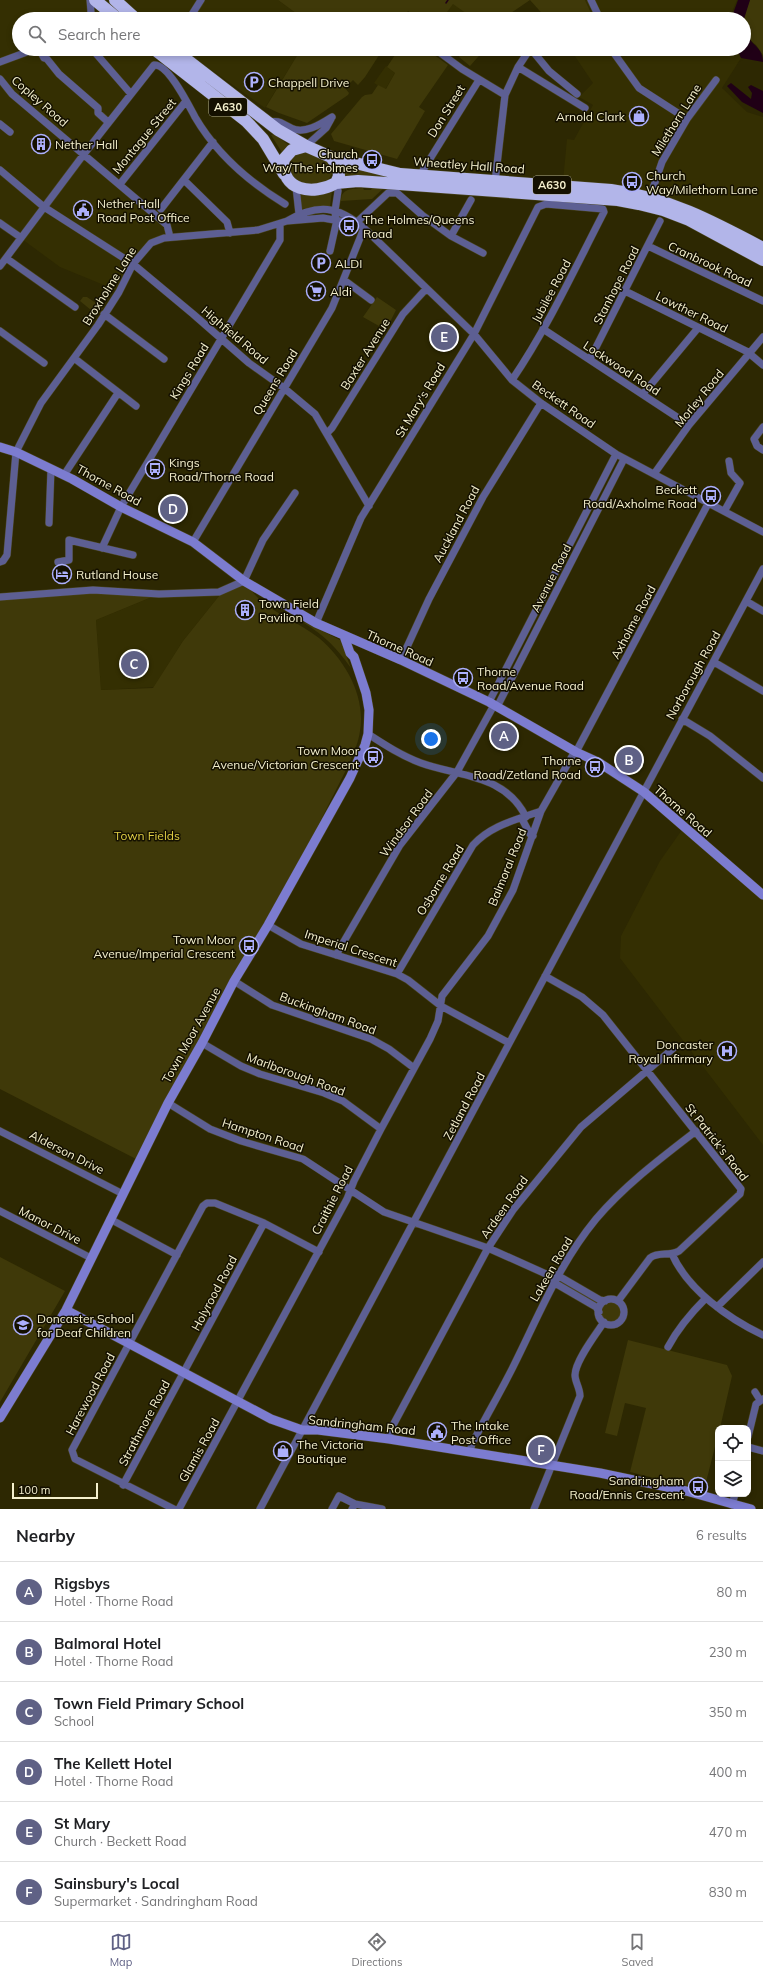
<!DOCTYPE html>
<html lang="en">
<head>
<meta charset="utf-8">
<style>
	body { margin:0; font-family:Mulish,sans-serif; background:#f6f6f6; color:#202124 }
	.controls { position:absolute; right:12px; bottom:12px; display:grid; overflow:hidden; border-radius:8px; box-shadow:0 2px 6px #0003 }
	.controls button { width:36px; height:36px; display:grid; place-items:center; padding:0; border:0; border-bottom:1px solid #e0e0e0; background:#fff; color:#202124; font:20px sans-serif }
	.scale { position:absolute; left:12px; bottom:10px; width:86px; box-sizing:border-box; padding-left:4px; border:2px solid #f5f1ce; border-top:0; font-size:11px; line-height:14px; white-space:nowrap; color:#f5f1ce; -webkit-text-stroke:3px #141000; paint-order:stroke }
	.you { position:absolute; left:431px; top:739px; width:14px; height:14px; margin:-10px; border:3px solid #fff; border-radius:50%; background:#1a73e8; box-shadow:0 0 0 6px #1a73e833 }
	.badge { display:grid; place-items:center; width:26px; height:26px; border-radius:50%; background:#5f6185; color:#fff; font-size:13px; font-weight:700 }
	.pin { position:absolute; translate:-50% -50%; border:2px solid #fff; box-shadow:0 1px 4px #0006 }
	.list { margin:0; padding:0; list-style:none }
	h2 { display:flex; justify-content:space-between; align-items:center; height:52px; margin:0; padding:0 16px; font-size:17px }
	h2 small { font-size:13px; font-weight:400; color:#757577 }
	.list li { display:grid; grid-template-columns:26px 1fr auto; gap:12px; align-items:center; box-sizing:border-box; height:60px; padding:0 16px; border-top:1px solid #e0e0e0 }
	.list b { display:block; font-size:15px; white-space:nowrap }
	.list p { margin:0; font-size:13px; white-space:nowrap; color:#757577 }
	.list em { font-size:13px; font-style:normal; color:#757577 }
	.icon { flex:none; width:22px; height:22px; fill:none; stroke:currentColor; stroke-width:2; stroke-linecap:round; stroke-linejoin:round }
	.map { position:relative; flex:none; width:763px; height:1509px; overflow:hidden }
	.search { position:absolute; background:#fff; box-shadow:0 2px 6px #0003; left:12px; right:12px; top:12px; height:44px; display:flex; align-items:center; gap:10px; box-sizing:border-box; padding:0 14px; border-radius:22px; color:#757577; font-size:15px }
	.sheet { height:412px; background:#fff }
	nav { display:flex; justify-content:space-around; align-items:center; box-sizing:border-box; height:56px; border-top:1px solid #e0e0e0; background:#fff; font-size:11px; color:#757577 }
	nav a { display:grid; justify-items:center; gap:2px }
	nav .on { color:#5f6185 }
	.map>svg:first-child { display:block }
</style>
</head>
<body>
<div class="map">
<svg width="763" height="1509" viewBox="0 0 763 1509">
	<rect width="100%" height="100%" fill="#2d2802"/>
	<path fill="#342f02" d="M0,0H278L304,19H186L193,5L184,19H19V49H165L84,153L167,225L170,237L151,243L133,264L116,290L60,267L0,223Z
		M585,0H737L729,19H578L591,13Z
		M453,3L474,19H442Z
		M182,49H301L265,108Z
		M570,49H737L741,58L722,88L747,112L763,117V239L660,193L563,181L567,139L574,140L593,105L579,97L593,83Z
		M386,66L395,73L385,90L374,83Z
		M223,591L183,641L154,687L101,690L96,620L159,594Z
		M684,827L747,883L763,900V1145L620,958L621,936L660,861Z"/>
	<path fill="#3f3909" d="M278,0H585L591,13L578,19H547L530,0L502,19H474L453,4L442,19H417L408,11L403,19H304Z
		M750,0H763V55C760,52 759,48 756,45C739,32 742,18 750,0Z
		M301,49H383L365,77L358,85L353,80L345,88L349,93L348,95L307,123L279,113L266,107Z
		M399,49H426L448,65L419,107L425,111L397,159L334,141L331,134L362,97L365,95L372,94L378,85L386,89L395,73L387,67Z
		M464,49H485L470,66L459,57Z
		M274,134L290,146L283,154L271,135Z
		M304,152C352,160 332,197 294,180C287,164 284,156 304,152Z
		M341,163L406,178L342,179Z
		M372,187H385L372,199L341,201C341,188 352,189 363,188L364,190H371Z
		M299,191H332L330,207L302,209Z
		M83,297H87L103,308L97,315L80,301Z
		M377,297L396,310L386,330L363,317Z
		M244,581C249,587 253,593 258,598C275,614 300,623 319,638C345,660 366,696 360,731C358,745 352,756 347,768L268,925L138,1160L0,1089V597L93,590L159,594L96,620L101,690L153,688L183,641L223,591Z
		M305,622L340,640L351,668C336,647 325,636 304,623Z
		M0,1257L65,1291L0,1402Z
		M601 1312a10 10 0 1 1 20 0a10 10 0 1 1-20 0Z
		M628,1340L727,1365L732,1376L720,1428H718V1435L704,1490L630,1472L646,1408L625,1403L617,1436L605,1433Z"/>
	<path fill="#200016" d="M738,0H750L744,19H731Z
		M744,25C745,44 763,44 763,62L741,58L737,49H744Z
		M731,83L751,99L752,93L748,87L751,85L763,91V113L742,102L727,86Z"/>
	<g fill="none" stroke-linecap="round" stroke-linejoin="round">
		<path stroke="#200016" stroke-width="1.5" d="M446,3L448,0"/>
		<g stroke="#49441f" stroke-width="8">
			<path id="street" d="M591,0L600,19
				M88,19L91,12L90,0
				M189,19L201,0
				M39,49L44,58L47,59L59,74L98,108V113L108,122
				M92,49L131,94
				M435,49L462,69L505,95
				M531,49L549,71L577,94
				M611,49L639,88L687,119
				M0,62L35,49
				M518,67L585,108
				M0,79L12,94L167,225L170,237
				M267,122C281,120 280,123 291,128C304,135 321,124 332,117
				M0,124L10,132
				M306,146L326,128L331,119
				M0,170L44,207L133,264L193,314L249,363L284,388L315,414L369,506
				M420,175L479,80
				M184,180L227,222L230,233
				M495,182L505,95L518,67L530,49
				M120,184L186,101
				M296,187L299,214L303,216
				M397,193L422,215L451,236L483,253
				M650,197L662,162L687,119L716,80
				M161,209L213,142
				M357,222L351,223L323,218L287,221C318,203 338,206 364,228L474,334L512,380L541,403L616,454L763,532
				M357,222L388,193H397
				M0,223L20,237
				M451,236L471,200
				M648,246L763,301
				M330,251L336,224L335,211L338,191
				M6,258L75,307
				M0,266L84,154L154,65C168,63 189,106 195,117C216,153 249,182 285,204
				M344,280L371,300
				M625,291L750,353
				M104,314L164,359
				M543,329L689,425
				M0,331L44,363
				M750,354L763,365
				M74,358L136,406
				M590,359L660,221
				M643,394L698,328
				M763,427L754,439L757,446L763,450
				M327,433L332,428L403,314L426,289
				M654,474L689,425L763,337
				M64,475L118,393
				M725,510L740,483L731,473L729,461
				M49,523L51,469
				M193,542L332,308L364,228
				M102,548L121,507L280,240V224
				M0,562L3,561L7,555L16,452L41,403L98,325L119,292L133,264L151,243L164,238L258,230L287,221
				M58,562L69,560V540L133,555
				M0,597L93,590L159,594L219,592L244,581L263,540L295,493
				M746,601L763,611
				M316,623L361,518L474,334L538,207L546,204L603,209L604,212C575,268 548,327 512,380
				M401,660L429,599L483,497L541,403
				M714,662L763,691
				M489,702L616,454
				M497,707L624,459
				M682,719L710,736L763,778
				M368,734C385,745 402,756 421,763C460,777 505,774 526,817
				M576,752L709,502
				M522,819L530,834L533,836
				M268,925L301,944L397,974L408,980L441,1006L509,1043
				M336,955L400,845L457,772L494,705
				M397,974L473,845C491,825 516,820 541,811
				M545,976L582,997L603,1015L741,1189L740,1194L679,1251C669,1257 659,1251 650,1258L618,1301
				M234,981L272,1005L371,1039L389,1049L414,1068
				M202,1043L241,1066L260,1074L324,1093L343,1101L381,1129
				M168,1103L210,1129L241,1141L303,1159L384,1212L488,1248L555,1278
				M0,1131L123,1194
				M0,1211L91,1258
				M110,1219L177,1255
				M672,1254C688,1290 729,1319 763,1335
				M557,1275L600,1300L605,1301
				M553,1282L596,1307L599,1312
				M598 1312a13 13 0 1 1 26 0a13 13 0 1 1-26 0Z
				M717,1307L763,1262
				M668,1347C678,1328 691,1313 706,1298
				M755,1392L760,1400
				M748,1437L756,1404L763,1399
				M389,1439L391,1429L488,1248L513,1210L581,1127L676,1046
				M748,1447L763,1451
				M470,1451L472,1444C485,1418 500,1393 513,1367C539,1315 559,1264 596,1219C625,1185 661,1158 696,1131
				M123,1485L264,1223
				M732,1505L735,1494
				M174,1509L75,1459L72,1450L203,1206L207,1203H215L264,1223L319,1252
				M179,1509L347,1199L354,1181L381,1129L430,1039L438,1021L442,996L488,936L513,890L541,811L575,751
				M260,1509L763,569
				M332,1509L339,1496L355,1504
				M352,1509L355,1504L382,1509
				M534,1509L580,1396C580,1388 575,1382 575,1375C575,1361 596,1334 604,1322"/>
		</g>
		<g stroke="#49441f" stroke-width="10">
			<path id="secondary" d="M0,447L16,452L72,479L121,507L193,542L244,581L316,623L401,660L489,702L576,752L598,762L644,792L763,895
				M66,1310L271,1419L302,1430H318L389,1439L600,1473L686,1491L751,1509
				M0,1418L66,1310L168,1103L202,1043L234,981L268,925L350,778L365,745L368,734L369,710L366,693L354,657L350,653L344,636"/>
		</g>
		<g stroke="#49441f" stroke-width="13">
			<path id="highway" d="M95,0L118,19
				M115,0L136,19
				M154,49L246,121L263,139L284,174
				M173,49L278,130L306,146L331,157L338,167L339,176L336,183C313,196 280,191 284,159L292,150L306,146
				M331,157L400,174L611,190C669,198 712,221 763,248
				M336,183L358,181L618,200L639,204L663,210L689,220L763,260"/>
		</g>
		<use href="#street" stroke="#5d5f93" stroke-width="7"/>
		<use href="#secondary" stroke="#7c7cd0" stroke-width="9"/>
		<use href="#highway" stroke="#b2b5e9" stroke-width="12"/>
	</g>
	<defs>
		<g id="parking-ring" transform="scale(1)"><circle r="9.5" fill="#141000" stroke="#acaffb" stroke-width="1.5"/><path d="M-3.5-5.5H1a3.5 3.5 0 0 1 0 7H-1V5.5H-3.5ZM-1-3.4V-.6H.8a1.4 1.4 0 0 0 0-2.8Z" fill="#acaffb"/></g>
		<g id="shop-ring" transform="scale(1)"><circle r="9.5" fill="#141000" stroke="#acaffb" stroke-width="1.5"/><path d="M-5-2.5h2.3a2.7 3.5 0 0 1 5.4 0H5L5.5 6h-11ZM-1.5-2.5h3a1.5 2.3 0 0 0-3 0Z" fill="#acaffb"/></g>
		<g id="building-ring" transform="scale(1)"><circle r="9.5" fill="#141000" stroke="#acaffb" stroke-width="1.5"/><path d="M-4-6H4V6H1V3H-1V6H-4ZM-2.5-4.3h1.7v1.8h-1.7ZM.8-4.3h1.7v1.8H.8ZM-2.5-1h1.7V.8h-1.7ZM.8-1h1.7V.8H.8Z" fill="#acaffb"/></g>
		<g id="bus-ring" transform="scale(1)"><circle r="9.5" fill="#141000" stroke="#acaffb" stroke-width="1.5"/><path d="M-5-6H5V4H4V6H2V4H-2V6H-4V4H-5ZM-3.5-4V0h7V-4ZM-3.5 1.2v1.5H-2V1.2ZM2 1.2v1.5H3.5V1.2Z" fill="#acaffb"/></g>
		<g id="civic-ring" transform="scale(1)"><circle r="9.5" fill="#141000" stroke="#acaffb" stroke-width="1.5"/><path d="M-.6-6.5H3V-4.5H.6V-3L4-1V1h2V6H-6V1h2V-1L-.6-3ZM-1.2 2.5V6h2.4V2.5Z" fill="#acaffb"/></g>
		<g id="supermarket-ring" transform="scale(1)"><circle r="9.5" fill="#141000" stroke="#acaffb" stroke-width="1.5"/><path d="M-6-5.5h2.5l.6 2H6L4.5 2H-2.5L-4.4-4H-6ZM-1.5 3.2a1.3 1.3 0 1 0 .1 0ZM3 3.2a1.3 1.3 0 1 0 .1 0Z" fill="#acaffb"/></g>
		<g id="hotel-ring" transform="scale(1)"><circle r="9.5" fill="#141000" stroke="#acaffb" stroke-width="1.5"/><path d="M-6-4.5h1.5V1H6V5H4.5V3h-9V5H-6ZM-4 0a1.8 1.8 0 1 1 3.6 0ZM.5 0V-2.5h3Q6-2.5 6 0Z" fill="#acaffb"/></g>
		<g id="hospital-ring" transform="scale(1)"><circle r="9.5" fill="#141000" stroke="#acaffb" stroke-width="1.5"/><path d="M-5-5h3v3.5h4V-5h3V5h-3V1.5h-4V5h-3Z" fill="#acaffb"/></g>
		<g id="school-ring" transform="scale(1)"><circle r="9.5" fill="#141000" stroke="#acaffb" stroke-width="1.5"/><path d="M0-5L7-2L0 1L-7-2ZM-4 1L0 2.5L4 1V4Q0 6-4 4Z" fill="#acaffb"/></g>
	</defs>
	<g fill-rule="evenodd">
		<use href="#parking-ring" x="254" y="82"/>
		<use href="#shop-ring" x="639" y="116"/>
		<use href="#building-ring" x="41" y="144"/>
		<use href="#bus-ring" x="372" y="160"/>
		<use href="#bus-ring" x="632" y="182"/>
		<use href="#civic-ring" x="83" y="210"/>
		<use href="#bus-ring" x="349" y="226"/>
		<use href="#parking-ring" x="321" y="263"/>
		<use href="#supermarket-ring" x="316" y="291"/>
		<use href="#bus-ring" x="155" y="469"/>
		<use href="#bus-ring" x="711" y="496"/>
		<use href="#hotel-ring" x="62" y="574"/>
		<use href="#building-ring" x="245" y="610"/>
		<use href="#bus-ring" x="463" y="678"/>
		<use href="#bus-ring" x="373" y="757"/>
		<use href="#bus-ring" x="595" y="767"/>
		<use href="#bus-ring" x="249" y="946"/>
		<use href="#hospital-ring" x="727" y="1051"/>
		<use href="#school-ring" x="23" y="1325"/>
		<use href="#civic-ring" x="437" y="1432"/>
		<use href="#shop-ring" x="283" y="1451"/>
		<use href="#bus-ring" x="698" y="1487"/>
	</g>
	<g text-anchor="middle" dominant-baseline="central" stroke-width="3" stroke-linejoin="round" paint-order="stroke">
		<g fill="#141000" stroke="#b2ae90" stroke-width="1">
			<rect x="209" y="98" width="38" height="18" rx="3"/>
			<rect x="533" y="176" width="38" height="18" rx="3"/>
		</g>
		<g font-size="11" font-weight="bold" fill="#f5f1ce">
			<text x="228" y="107">A630</text>
			<text x="552" y="185">A630</text>
		</g>
		<g font-size="12" fill="#f5f1ce" stroke="#141000" text-anchor="start">
			<text x="268" y="82">Chappell Drive</text>
			<text x="625" y="116" text-anchor="end">Arnold Clark</text>
			<text x="55" y="144">Nether Hall</text>
			<text x="358" y="153" text-anchor="end">Church<tspan x="358" dy="14">Way/The Holmes</tspan></text>
			<text x="646" y="175">Church<tspan x="646" dy="14">Way/Milethorn Lane</tspan></text>
			<text x="97" y="203">Nether Hall<tspan x="97" dy="14">Road Post Office</tspan></text>
			<text x="363" y="219">The Holmes/Queens<tspan x="363" dy="14">Road</tspan></text>
			<text x="335" y="263">ALDI</text>
			<text x="330" y="291">Aldi</text>
			<text x="169" y="462">Kings<tspan x="169" dy="14">Road/Thorne Road</tspan></text>
			<text x="697" y="489" text-anchor="end">Beckett<tspan x="697" dy="14">Road/Axholme Road</tspan></text>
			<text x="76" y="574">Rutland House</text>
			<text x="259" y="603">Town Field<tspan x="259" dy="14">Pavilion</tspan></text>
			<text x="477" y="671">Thorne<tspan x="477" dy="14">Road/Avenue Road</tspan></text>
			<text x="359" y="750" text-anchor="end">Town Moor<tspan x="359" dy="14">Avenue/Victorian Crescent</tspan></text>
			<text x="581" y="760" text-anchor="end">Thorne<tspan x="581" dy="14">Road/Zetland Road</tspan></text>
			<text x="235" y="939" text-anchor="end">Town Moor<tspan x="235" dy="14">Avenue/Imperial Crescent</tspan></text>
			<text x="713" y="1044" text-anchor="end">Doncaster<tspan x="713" dy="14">Royal Infirmary</tspan></text>
			<text x="37" y="1318">Doncaster School<tspan x="37" dy="14">for Deaf Children</tspan></text>
			<text x="451" y="1425">The Intake<tspan x="451" dy="14">Post Office</tspan></text>
			<text x="297" y="1444">The Victoria<tspan x="297" dy="14">Boutique</tspan></text>
			<text x="684" y="1480" text-anchor="end">Sandringham<tspan x="684" dy="14">Road/Ennis Crescent</tspan></text>
		</g>
		<g font-size="12" fill="#f5f1ce" stroke="#141000">
			<text transform="translate(40 101) rotate(41)">Copley Road</text>
			<text transform="translate(446 111) rotate(-58)">Don Street</text>
			<text transform="translate(676 120) rotate(-58)">Milethorn Lane</text>
			<text transform="translate(144 136) rotate(-51)">Montague Street</text>
			<text transform="translate(469 165) rotate(4)">Wheatley Hall Road</text>
			<text transform="translate(710 264) rotate(25)">Cranbrook Road</text>
			<text transform="translate(616 285) rotate(-63)">Stanhope Road</text>
			<text transform="translate(109 286) rotate(-58)">Broxholme Lane</text>
			<text transform="translate(551 291) rotate(-62)">Jubilee Road</text>
			<text transform="translate(692 312) rotate(26)">Lowther Road</text>
			<text transform="translate(235 335) rotate(40)">Highfield Road</text>
			<text transform="translate(365 354) rotate(-58)">Baxter Avenue</text>
			<text transform="translate(622 368) rotate(33)">Lockwood Road</text>
			<text transform="translate(189 371) rotate(-59)">Kings Road</text>
			<text transform="translate(275 382) rotate(-59)">Queens Road</text>
			<text transform="translate(699 398) rotate(-51)">Morley Road</text>
			<text transform="translate(420 400) rotate(-59)">St Mary's Road</text>
			<text transform="translate(564 404) rotate(35)">Beckett Road</text>
			<text transform="translate(109 485) rotate(29)">Thorne Road</text>
			<text transform="translate(456 524) rotate(-62)">Auckland Road</text>
			<text transform="translate(551 578) rotate(-63)">Avenue Road</text>
			<text transform="translate(633 622) rotate(-62)">Axholme Road</text>
			<text transform="translate(400 648) rotate(24)">Thorne Road</text>
			<text transform="translate(693 675) rotate(-61)">Norborough Road</text>
			<text transform="translate(683 811) rotate(41)">Thorne Road</text>
			<text transform="translate(406 823) rotate(-54)">Windsor Road</text>
			<text transform="translate(507 867) rotate(-68)">Balmoral Road</text>
			<text transform="translate(440 880) rotate(-59)">Osborne Road</text>
			<text transform="translate(351 948) rotate(18)">Imperial Crescent</text>
			<text transform="translate(328 1013) rotate(20)">Buckingham Road</text>
			<text transform="translate(191 1035) rotate(-61)">Town Moor Avenue</text>
			<text transform="translate(296 1074) rotate(20)">Marlborough Road</text>
			<text transform="translate(464 1106) rotate(-62)">Zetland Road</text>
			<text transform="translate(263 1135) rotate(18)">Hampton Road</text>
			<text transform="translate(717 1142) rotate(52)">St Patrick's Road</text>
			<text transform="translate(67 1152) rotate(27)">Alderson Drive</text>
			<text transform="translate(332 1200) rotate(-63)">Craithie Road</text>
			<text transform="translate(504 1207) rotate(-55)">Ardeen Road</text>
			<text transform="translate(50 1225) rotate(27)">Manor Drive</text>
			<text transform="translate(551 1269) rotate(-60)">Lakeen Road</text>
			<text transform="translate(214 1293) rotate(-62)">Holyrood Road</text>
			<text transform="translate(90 1394) rotate(-62)">Harewood Road</text>
			<text transform="translate(144 1423) rotate(-62)">Strathmore Road</text>
			<text transform="translate(362 1425) rotate(6)">Sandringham Road</text>
			<text transform="translate(199 1450) rotate(-61)">Glamis Road</text>
		</g>
		<g font-size="12" fill="#e0ce44" stroke="#141000">
			<text x="147" y="835">Town Fields</text>
		</g>
	</g>
</svg>
<div class="controls">
<button><svg class="icon" aria-label="locate" viewBox="0 0 24 24"><circle cx="12" cy="12" r="6"/><path d="M12 2v4M12 18v4M2 12h4M18 12h4"/></svg></button>
<button><svg class="icon" aria-label="layers" viewBox="0 0 24 24"><path d="M12 4l9 5-9 5-9-5zM3 14l9 5 9-5"/></svg></button>
</div>
<div class="scale">100 m</div>
<div class="you"></div>
<div class="pin badge" style="left:504px;top:736px">A</div>
<div class="pin badge" style="left:629px;top:760px">B</div>
<div class="pin badge" style="left:134px;top:664px">C</div>
<div class="pin badge" style="left:173px;top:509px">D</div>
<div class="pin badge" style="left:444px;top:337px">E</div>
<div class="pin badge" style="left:541px;top:1450px">F</div>
<div class="search"><svg class="icon" aria-label="search" viewBox="0 0 24 24"><circle cx="10" cy="10" r="6"/><path d="M15 15l6 6"/></svg>Search here</div>
</div>
<section class="sheet">
<h2>Nearby<small>6 results</small></h2>
<ul class="list">
<li><span class="badge">A</span><div><b>Rigsbys</b><p>Hotel · Thorne Road</p></div><em>80 m</em></li>
<li><span class="badge">B</span><div><b>Balmoral Hotel</b><p>Hotel · Thorne Road</p></div><em>230 m</em></li>
<li><span class="badge">C</span><div><b>Town Field Primary School</b><p>School</p></div><em>350 m</em></li>
<li><span class="badge">D</span><div><b>The Kellett Hotel</b><p>Hotel · Thorne Road</p></div><em>400 m</em></li>
<li><span class="badge">E</span><div><b>St Mary</b><p>Church · Beckett Road</p></div><em>470 m</em></li>
<li><span class="badge">F</span><div><b>Sainsbury's Local</b><p>Supermarket · Sandringham Road</p></div><em>830 m</em></li>
</ul>
</section>
<nav>
<a class="on"><svg class="icon" aria-label="map" viewBox="0 0 24 24"><path d="M3 6l6-2 6 2 6-2v14l-6 2-6-2-6 2zM9 4v14M15 6v14"/></svg>Map</a>
<a><svg class="icon" aria-label="directions" viewBox="0 0 24 24"><path d="M12 3l9 9-9 9-9-9zM9 14v-3h6M13 9l2 2-2 2"/></svg>Directions</a>
<a><svg class="icon" aria-label="saved" viewBox="0 0 24 24"><path d="M7 4h10v16l-5-4-5 4z"/></svg>Saved</a>
</nav>
</body>
</html>
